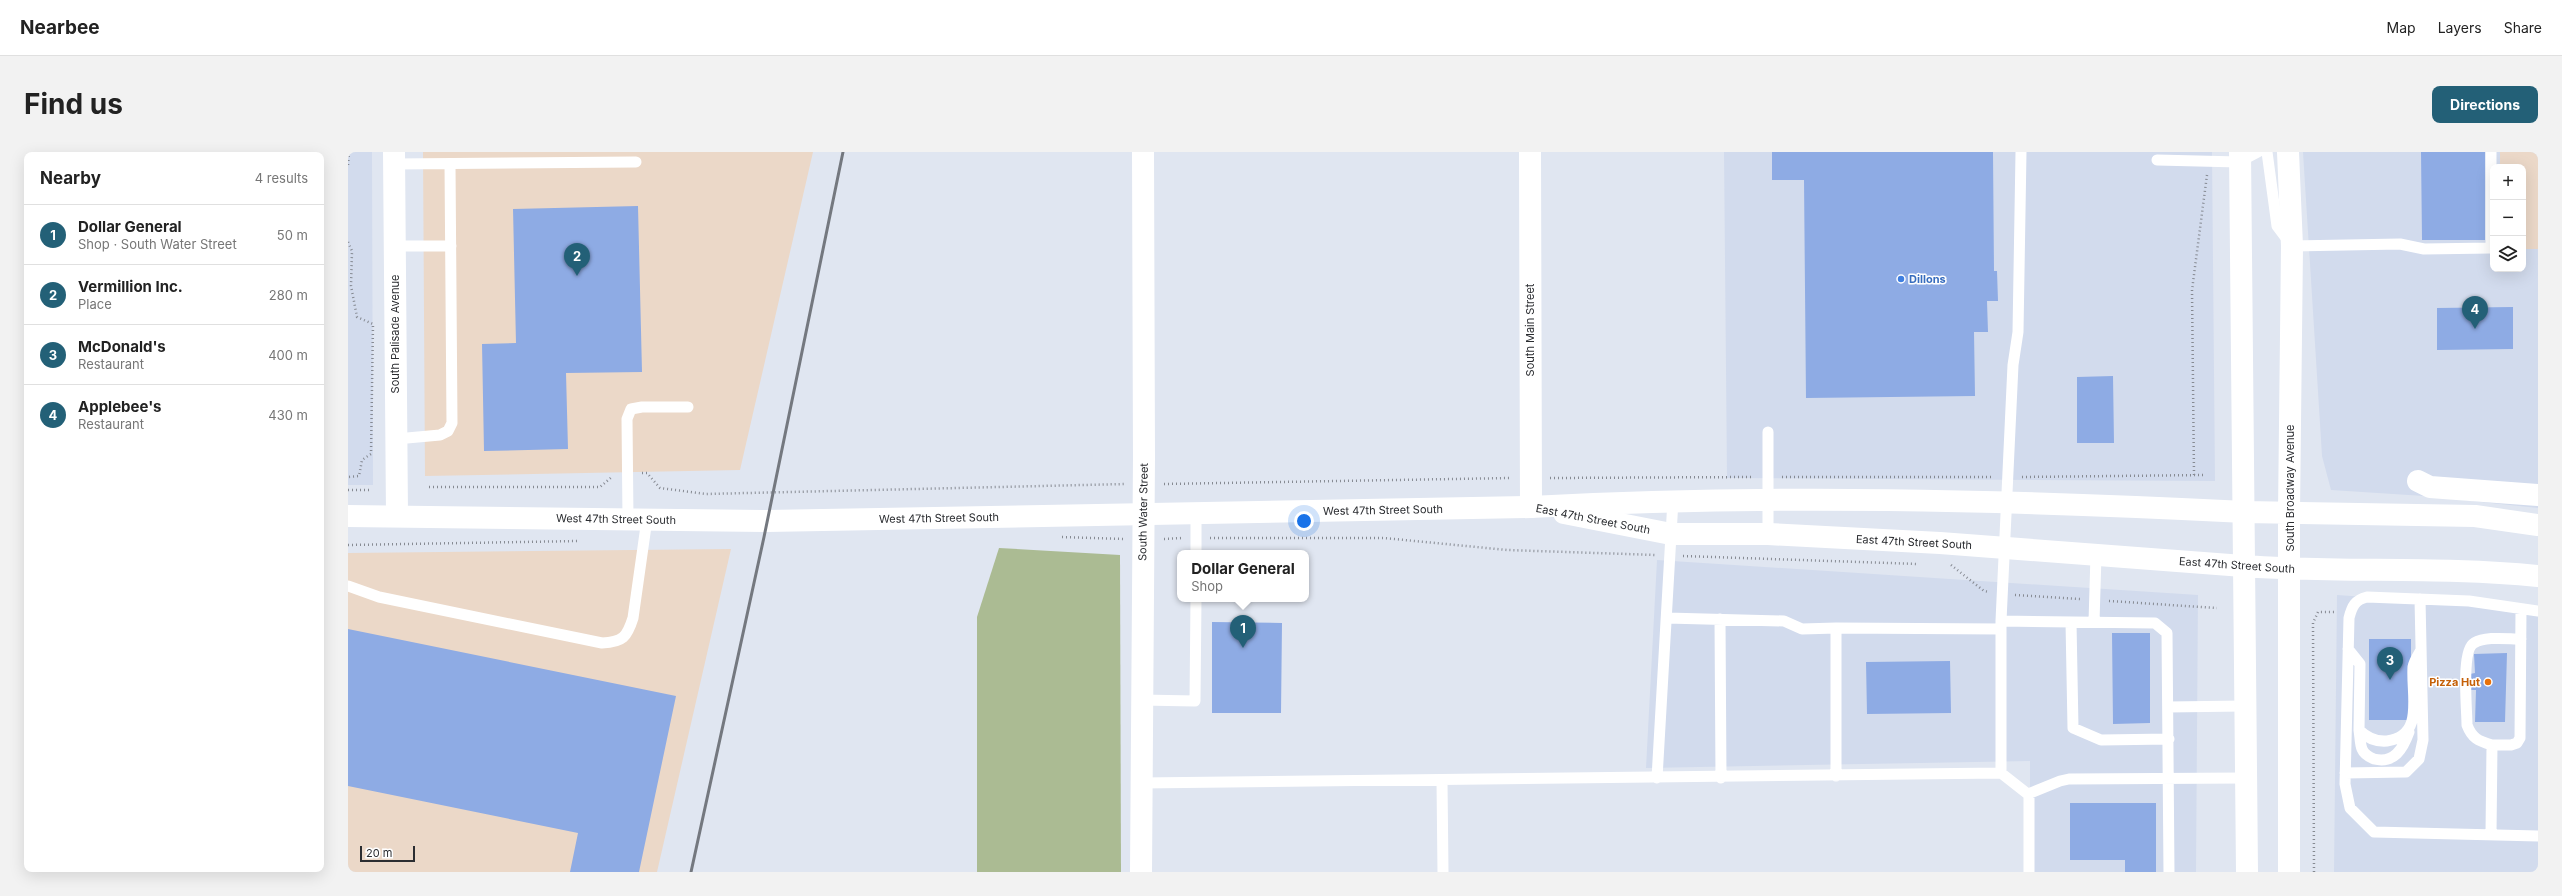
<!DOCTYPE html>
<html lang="en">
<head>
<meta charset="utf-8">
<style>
	body { margin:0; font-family:Inter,sans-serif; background:#f2f2f2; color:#222 }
	.controls { position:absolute; right:12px; top:12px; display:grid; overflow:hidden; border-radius:8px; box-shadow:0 4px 16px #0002 }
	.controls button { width:36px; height:36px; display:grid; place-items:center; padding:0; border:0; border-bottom:1px solid #e0e0e0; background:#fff; color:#222; font:20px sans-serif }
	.scale { position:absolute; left:12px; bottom:10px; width:55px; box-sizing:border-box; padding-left:4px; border:2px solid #2b2d31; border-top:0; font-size:11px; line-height:14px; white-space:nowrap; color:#2b2d31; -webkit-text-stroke:3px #fff; paint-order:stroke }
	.you { position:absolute; left:956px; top:369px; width:14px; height:14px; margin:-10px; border:3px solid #fff; border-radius:50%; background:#1a73e8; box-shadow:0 0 0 6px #1a73e833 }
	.badge { display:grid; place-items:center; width:26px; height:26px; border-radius:50%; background:#236077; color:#fff; font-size:13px; font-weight:700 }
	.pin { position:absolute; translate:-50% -33px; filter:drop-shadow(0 1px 2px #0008) }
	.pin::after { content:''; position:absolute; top:21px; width:14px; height:12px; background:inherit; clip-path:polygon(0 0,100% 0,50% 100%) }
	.popup { position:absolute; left:829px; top:398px; width:132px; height:52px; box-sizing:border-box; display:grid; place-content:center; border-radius:8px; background:#fff; filter:drop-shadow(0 1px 3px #0005); font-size:13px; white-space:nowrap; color:#767676 }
	.popup b { font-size:15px; color:#222 }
	.popup::after { content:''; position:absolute; left:50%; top:100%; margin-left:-8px; border:8px solid transparent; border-top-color:#fff }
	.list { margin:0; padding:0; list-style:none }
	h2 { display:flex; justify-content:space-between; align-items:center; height:52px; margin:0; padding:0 16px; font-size:17px }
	h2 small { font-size:13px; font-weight:400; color:#767676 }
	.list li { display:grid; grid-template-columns:26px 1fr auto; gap:12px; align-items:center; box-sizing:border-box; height:60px; padding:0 16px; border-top:1px solid #e0e0e0 }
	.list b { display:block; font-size:15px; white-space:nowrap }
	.list p { margin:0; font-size:13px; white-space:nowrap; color:#767676 }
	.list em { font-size:13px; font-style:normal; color:#767676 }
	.icon { flex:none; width:22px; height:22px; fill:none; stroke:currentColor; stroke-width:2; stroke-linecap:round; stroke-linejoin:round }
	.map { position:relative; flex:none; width:2190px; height:720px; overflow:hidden; border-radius:8px }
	header { display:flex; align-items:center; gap:24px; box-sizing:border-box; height:56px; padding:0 20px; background:#fff; border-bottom:1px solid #e0e0e0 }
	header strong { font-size:19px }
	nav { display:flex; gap:22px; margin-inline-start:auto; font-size:14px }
	.intro { display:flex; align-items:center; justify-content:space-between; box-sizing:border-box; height:96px; padding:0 24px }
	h1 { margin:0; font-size:28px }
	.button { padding:10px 18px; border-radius:8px; background:#236077; color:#fff; font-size:14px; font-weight:700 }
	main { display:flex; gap:24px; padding:0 24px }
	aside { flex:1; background:#fff; border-radius:8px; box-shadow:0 4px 16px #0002 }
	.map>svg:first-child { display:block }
</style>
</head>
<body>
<header>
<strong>Nearbee</strong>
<nav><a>Map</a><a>Layers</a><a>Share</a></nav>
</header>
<div class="intro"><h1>Find us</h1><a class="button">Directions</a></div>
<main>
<aside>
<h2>Nearby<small>4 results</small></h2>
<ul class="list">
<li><span class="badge">1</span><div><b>Dollar General</b><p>Shop · South Water Street</p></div><em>50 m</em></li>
<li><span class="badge">2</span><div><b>Vermillion Inc.</b><p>Place</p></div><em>280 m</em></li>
<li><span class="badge">3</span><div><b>McDonald's</b><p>Restaurant</p></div><em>400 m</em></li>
<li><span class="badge">4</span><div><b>Applebee's</b><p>Restaurant</p></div><em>430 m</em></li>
</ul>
</aside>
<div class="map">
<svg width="2190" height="720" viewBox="0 0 2190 720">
	<rect width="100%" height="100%" fill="#e0e6f1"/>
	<path fill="#d2dbed" d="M0,0H24L25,333H0Z
		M1376,0H1864L1867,329L1379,326Z
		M1955,0H2152V15H2145V117H2175V97H2190V356L2076,344L1983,338L1974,304Z
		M1309,408L1850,443L1848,720H1682V609L1298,616Z
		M1989,443L2190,457V720H1986Z"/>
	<path fill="#ebd8c8" d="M75,0H465L392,318L77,324Z
		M2152,0H2190V97H2175V15H2152Z
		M383,397L309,720H0V401Z"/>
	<path fill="#abbb93" d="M651,396L772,403L773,720H629V465Z"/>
	<path fill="#8eabe4" d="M1424,0H1645L1646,119H1649L1650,149H1639L1640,180H1626L1627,244L1458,246L1456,28H1424Z
		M2073,0H2137V88H2074Z
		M290,54L294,220L218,221L220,297L136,299L134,192L168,191L165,57Z
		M2165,155V197L2089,198V156Z
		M1765,224L1766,291H1729V225Z
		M864,470L934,471L933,561H864Z
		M0,477L328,544L291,720H222L230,681L0,634Z
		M1764,481H1802V571L1765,572Z
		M2021,487H2063V568H2021Z
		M2159,501L2157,570H2127L2128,538H2122V522L2127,521L2126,502Z
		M1602,509L1603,561L1519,562L1518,510Z
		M1722,651H1808V720H1777V708H1722Z"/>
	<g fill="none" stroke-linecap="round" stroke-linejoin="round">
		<path stroke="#868a92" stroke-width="2.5" stroke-dasharray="1 3" stroke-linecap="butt" d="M0,13L1,0
			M0,90L4,99L3,134L9,165L25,172L23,302L14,308L11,324L0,325
			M294,321H299L312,336L358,342L777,332
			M1846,323L1844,138L1859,23
			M1434,325H1645
			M1674,325L1857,323
			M1202,326L1405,325
			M816,332L1163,326
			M81,335H252L265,324
			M0,338H22
			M714,385L777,387
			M862,386H1036L1159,398L1308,403
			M816,387L835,386
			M0,393L231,389
			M1335,404L1570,412
			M1603,413L1636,439L1641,440
			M1667,443L1732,447
			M1761,449L1869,456
			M1966,720L1965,471L1970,460H1988"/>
		<path stroke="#fff" stroke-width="11" d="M1919,0L1929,74L1944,94L2052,92L2076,97L2143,96V0
			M1809,8L1891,10L1910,0
			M46,12L288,10
			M46,94H103
			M48,287L92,283L100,279L104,271L102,12
			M848,362V401
			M280,367L279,267L283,257L294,255H340
			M1420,382V280
			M0,434L31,445L254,491C275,490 279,485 285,466L299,367
			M2190,459L2121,449L2019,445C2007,448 2004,454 2001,466L1997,632L2002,656L2026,680L2190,684
			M1319,466L1436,469L1454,477L1488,476
			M1372,467L1373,626
			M1653,469L1807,471L1819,481L1821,720
			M1723,470L1725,576L1753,588L1821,587
			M1746,470L1748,403
			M2000,497L2012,512L2011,578C2019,586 2027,590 2039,589C2077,584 2063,543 2065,515C2066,509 2070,503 2073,498
			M793,548L847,549L848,447
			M1820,555L1896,554
			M2011,578C2012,584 2012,592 2014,597C2016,602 2021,605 2026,607C2046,612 2055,597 2061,580
			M2144,593C2130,589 2124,586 2119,573C2119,558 2113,498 2126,491C2138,484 2159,487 2173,487
			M1653,621V469L1665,213L1670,180L1673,0
			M1997,621L2058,620L2071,607L2075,588L2072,447
			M1488,624V476L1653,477
			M1309,626L1325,348
			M1094,629L1095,720
			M793,631L1653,621L1681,643V720
			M1680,642L1712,629L1721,627L1897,626
			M2143,682L2144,593H2163L2169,591L2172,586L2173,457"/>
		<path stroke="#fff" stroke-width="22" d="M46,0L49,364
			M1182,0L1183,355
			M2070,329L2082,335L2190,343
			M793,720L796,305L795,0"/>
		<path stroke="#fff" stroke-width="22" d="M1216,361L1323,382H1420L1592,391L1895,414
			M0,364L419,369L1183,355C1421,342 1659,348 1897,360"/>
		<path stroke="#fff" stroke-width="22" d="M1892,0L1899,720
			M1940,0L1944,94L1941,361V720
			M1897,360L2127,364L2190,373
			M1895,414C1993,421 2092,414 2190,424"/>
		<path stroke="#74787f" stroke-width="3" d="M343,720L416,385L495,0"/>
	</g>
	<circle fill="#3f7fe0" stroke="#fff" stroke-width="1.5" cx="1553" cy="127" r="4"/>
	<circle fill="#e8710a" stroke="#fff" stroke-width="1.5" cx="2140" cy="530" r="4"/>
	<g text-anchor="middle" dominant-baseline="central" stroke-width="3" stroke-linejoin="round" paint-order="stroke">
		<g font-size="11" font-weight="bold" fill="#366cbe" stroke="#fff" text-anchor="start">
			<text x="1561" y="127">Dillons</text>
		</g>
		<g font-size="11" fill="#2b2d31" stroke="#fff">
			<text transform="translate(1182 178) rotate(-90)">South Main Street</text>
			<text transform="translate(47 182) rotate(-90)">South Palisade Avenue</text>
			<text transform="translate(1942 336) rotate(-90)">South Broadway Avenue</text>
			<text transform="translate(1035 358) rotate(-1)">West 47th Street South</text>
			<text transform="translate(795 360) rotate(-89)">South Water Street</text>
			<text transform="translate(591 366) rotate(-1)">West 47th Street South</text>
			<text transform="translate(268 367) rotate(1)">West 47th Street South</text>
			<text transform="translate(1245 367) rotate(11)">East 47th Street South</text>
			<text transform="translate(1566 390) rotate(3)">East 47th Street South</text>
			<text transform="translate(1889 413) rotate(4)">East 47th Street South</text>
		</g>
		<g font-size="11" font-weight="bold" fill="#c56008" stroke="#fff" text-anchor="end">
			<text x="2132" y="530">Pizza Hut</text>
		</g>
	</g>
</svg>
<div class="controls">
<button>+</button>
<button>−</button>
<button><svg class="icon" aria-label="layers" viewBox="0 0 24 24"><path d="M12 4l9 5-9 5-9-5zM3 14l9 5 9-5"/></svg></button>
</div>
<div class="scale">20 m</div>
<div class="you"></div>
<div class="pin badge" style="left:895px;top:496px">1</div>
<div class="popup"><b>Dollar General</b>Shop</div>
<div class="pin badge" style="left:229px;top:124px">2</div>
<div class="pin badge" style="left:2042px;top:528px">3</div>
<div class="pin badge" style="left:2127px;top:177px">4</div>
</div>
</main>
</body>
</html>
